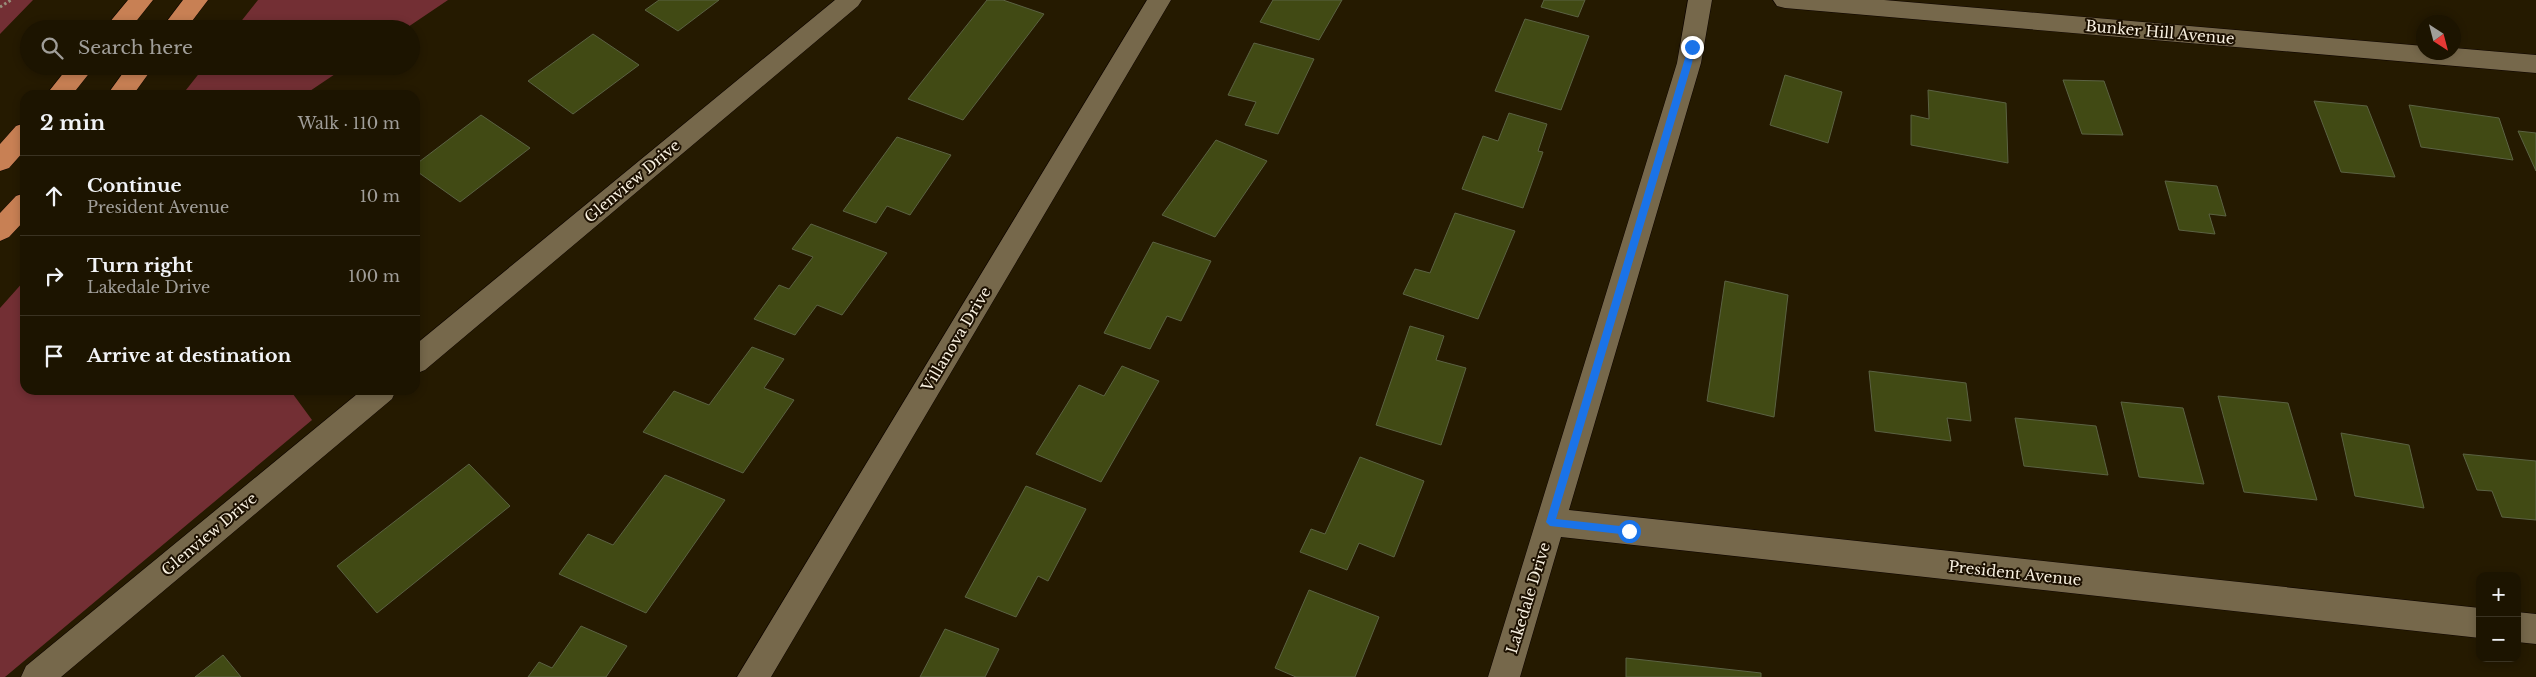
<!DOCTYPE html>
<html lang="en">
<head>
<meta charset="utf-8">
<style>
	body { margin:0; font-family:"Libre Baskerville",serif; background:#251d0a; color:#f1f3f6 }
	.controls { position:absolute; right:15px; bottom:15px; display:grid; overflow:hidden; border-radius:10px; box-shadow:0 2px 8px #0003 }
	.controls button { width:45px; height:45px; display:grid; place-items:center; padding:0; border:0; border-bottom:1px solid #3a3322; background:#1c1400; color:#f1f3f6; font:25px sans-serif }
	.compass { position:absolute; left:2416px; top:15px; width:45px; height:45px; border-radius:50%; background:#1c1400; box-shadow:0 2px 8px #0003; rotate:144deg }
	.stop { position:absolute; width:15px; height:15px; margin:-11px; border:4px solid #1a73e8; border-radius:50%; background:#fff }
	.stop.end { background:#1a73e8; border-color:#fff; box-shadow:0 1px 5px #0008 }
	.list { margin:0; padding:0; list-style:none }
	h2 { display:flex; justify-content:space-between; align-items:center; height:65px; margin:0; padding:0 20px; font-size:21px }
	h2 small { font-size:16px; font-weight:400; color:#a09e99 }
	.list li { display:grid; grid-template-columns:32px 1fr auto; gap:15px; align-items:center; box-sizing:border-box; height:80px; padding:0 20px; border-top:1px solid #3a3322 }
	.list b { display:block; font-size:19px; white-space:nowrap }
	.list p { margin:0; font-size:16px; white-space:nowrap; color:#a09e99 }
	.list em { font-size:16px; font-style:normal; color:#a09e99 }
	.icon { flex:none; width:28px; height:28px; fill:none; stroke:currentColor; stroke-width:2; stroke-linecap:round; stroke-linejoin:round }
	.map { position:relative; flex:none; width:2536px; height:677px; overflow:hidden }
	.search { position:absolute; background:#1c1400; box-shadow:0 2px 8px #0003; left:20px; top:20px; width:400px; height:55px; display:flex; align-items:center; gap:12px; box-sizing:border-box; padding:0 18px; border-radius:28px; color:#a09e99; font-size:19px }
	.panel { position:absolute; background:#1c1400; box-shadow:0 2px 8px #0003; left:20px; top:90px; width:400px; height:305px; border-radius:15px }
	.map>svg:first-child { display:block }
</style>
</head>
<body>
<div class="map">
<svg width="2536" height="677" viewBox="0 0 2536 677">
	<rect width="100%" height="100%" fill="#251a00"/>
	<path fill="#732f34" d="M0,0H33L0,34Z
		M258,0H448L405,29H235Z
		M205,66H347L304,95H182Z
		M25,280V390H290L312,420L5,677H0V308Z"/>
	<path fill="#414a14" stroke="#5b6243" d="M659,0H719L678,31L645,10Z
		M987,0H1003L1044,14L963,120L908,99Z
		M1273,0H1342L1319,40L1260,22Z
		M1544,0H1585L1578,17L1541,7Z
		M1525,19L1589,36L1561,110L1495,91Z
		M593,34L639,65L573,114L528,81Z
		M1254,43L1314,59L1278,134L1245,125L1256,102L1228,95Z
		M1785,75L1842,92L1828,143L1770,125Z
		M2063,80L2104,81L2123,135L2082,134Z
		M1928,90L2006,103L2008,163L1911,145V115L1929,119Z
		M2314,101L2367,106L2395,177L2341,172Z
		M2409,105L2499,118L2513,160L2421,147Z
		M1509,113L1547,124L1538,151L1543,152L1523,208L1462,189L1483,136L1498,141Z
		M481,115L530,148L460,202L415,170V165Z
		M2518,131L2536,133V171Z
		M897,137L951,155L910,215L887,206L876,223L843,211Z
		M1216,140L1267,161L1215,237L1162,215Z
		M2165,181L2217,186L2226,216L2209,214L2215,234L2179,230Z
		M1455,213L1515,231L1478,319L1403,294L1415,269L1430,273Z
		M811,224L887,253L842,315L817,305L795,335L754,319L779,285L789,289L813,257L792,249Z
		M1153,242L1211,261L1181,321L1167,316L1150,349L1104,333Z
		M1725,281L1788,295L1774,417L1707,401Z
		M1410,326L1444,336L1436,360L1466,368L1441,445L1376,425Z
		M752,347L784,359L764,388L794,400L743,473L643,432L674,391L709,405Z
		M1122,366L1159,381L1101,482L1036,454L1079,385L1104,396Z
		M1869,371L1966,383L1971,421L1947,418L1951,441L1875,431Z
		M2218,396L2288,403L2317,500L2244,492Z
		M2121,402L2183,408L2204,484L2139,477Z
		M2015,418L2096,426L2108,475L2024,466Z
		M2341,433L2409,445L2424,508L2355,496Z
		M2463,454L2536,461V520L2502,517L2492,491L2477,490Z
		M1360,457L1424,481L1394,557L1359,543L1347,570L1300,552L1311,529L1325,534Z
		M469,464L510,506L377,613L337,566Z
		M665,475L725,500L646,613L559,574L588,534L613,545Z
		M1026,486L1086,509L1048,581L1038,576L1016,617L965,597Z
		M1309,590L1379,617L1355,677H1296L1275,668Z
		M581,626L627,646L606,677H528L539,662L552,668Z
		M945,629L999,649L985,677H920Z
		M223,655L241,677H195Z
		M1626,658L1761,673V677H1626Z"/>
	<g fill="none" stroke-linecap="round" stroke-linejoin="round">
		<g stroke="#0e0400" stroke-width="1">
			<path id="minor" d="M835,0H862L858,6L425,370L415,374V345Z
				M1147,0H1171L771,677H737Z
				M1688,0H1712L1701,63L1569,510L2480,608V638L1561,537L1520,677H1488L1677,63Z
				M1773,0H1884L2424,46V52H2454V48L2536,55V73L1785,8L1777,6Z
				M362,390H396L392,399L61,677H21L26,666Z
				M2517,612L2536,614V644L2517,642Z"/>
		</g>
		<g stroke="#0e0400" stroke-width="1">
			<path id="highway" d="M128,0H153L130,29H104Z
				M183,0H208L186,29H161Z
				M69,66H95L72,95H46Z
				M128,66H154L133,95H107Z
				M25,123V150L9,168L0,171V144L16,126Z
				M25,193V220L9,237L0,241V213L16,196Z"/>
		</g>
		<path stroke="#988e7a" stroke-width="3" stroke-dasharray="2.5 2.5" stroke-linecap="butt" d="M0,7L11,0"/>
		<use href="#minor" fill="#76684b" fill-rule="evenodd"/>
		<use href="#highway" fill="#c88054" fill-rule="evenodd"/>
	</g>
	<path fill="#1a73e8" d="M1689,45L1695,47L1692,63L1556,519L1629,527L1634,531L1629,535L1550,526L1546,522Z"/>
	<g text-anchor="middle" dominant-baseline="central" stroke-width="4" stroke-linejoin="round" paint-order="stroke">
		<g font-size="15" fill="#f8f0e0" stroke="#1c1000">
			<text transform="translate(2160 32) rotate(5)">Bunker Hill Avenue</text>
			<text transform="translate(632 181) rotate(-40)">Glenview Drive</text>
			<text transform="translate(956 339) rotate(-59)">Villanova Drive</text>
			<text transform="translate(209 534) rotate(-40)">Glenview Drive</text>
			<text transform="translate(2015 573) rotate(6)">President Avenue</text>
			<text transform="translate(1528 598) rotate(-73)">Lakedale Drive</text>
		</g>
	</g>
</svg>
<div class="controls">
<button>+</button>
<button>−</button>
</div>
<svg class="compass" viewBox="-18 -18 36 36"><path d="M0-13l5 13h-10z" fill="#e53935"/><path d="M0 13l5-13h-10z" fill="#a09e99"/></svg>
<div class="stop" style="left:1629px;top:531px"></div>
<div class="stop end" style="left:1692px;top:47px"></div>
<div class="search"><svg class="icon" aria-label="search" viewBox="0 0 24 24"><circle cx="10" cy="10" r="6"/><path d="M15 15l6 6"/></svg>Search here</div>
<section class="panel">
<h2>2 min<small>Walk · 110 m</small></h2>
<ul class="list">
<li><svg class="icon" aria-label="ahead" viewBox="0 0 24 24"><path d="M12 20V5M6 11l6-6 6 6"/></svg><div><b>Continue</b><p>President Avenue</p></div><em>10 m</em></li>
<li><svg class="icon" aria-label="right" viewBox="0 0 24 24"><path d="M7 20v-9h11M14 6l5 5-5 5"/></svg><div><b>Turn right</b><p>Lakedale Drive</p></div><em>100 m</em></li>
<li><svg class="icon" aria-label="arrive" viewBox="0 0 24 24"><path d="M6 21V4h12l-3 4 3 4H6"/></svg><div><b>Arrive at destination</b></div></li>
</ul>
</section>
</div>
</body>
</html>
